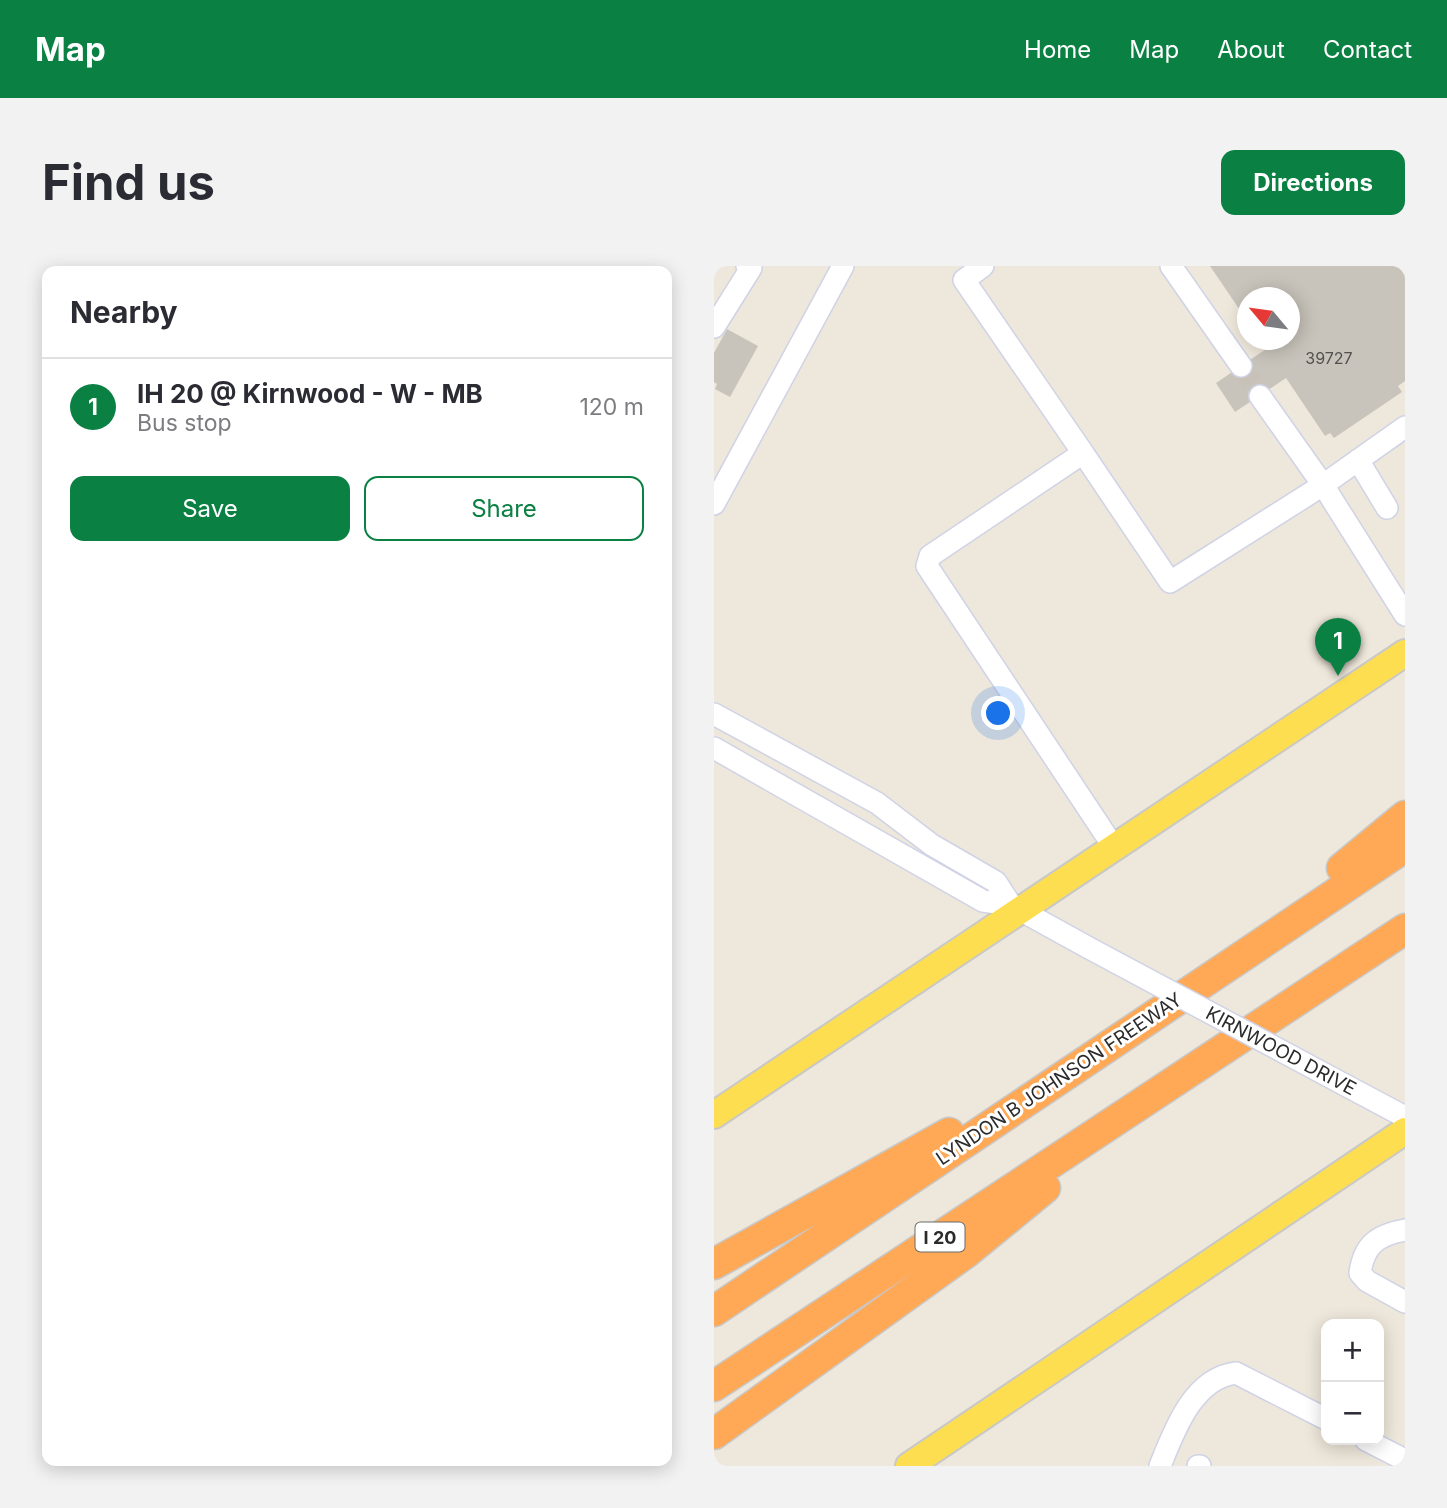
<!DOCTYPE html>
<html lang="en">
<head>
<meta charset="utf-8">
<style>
	body { margin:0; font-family:Inter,sans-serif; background:#f2f2f3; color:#2b2b33 }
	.controls { position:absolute; right:21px; bottom:21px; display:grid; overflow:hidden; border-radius:14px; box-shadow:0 4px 18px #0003 }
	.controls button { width:63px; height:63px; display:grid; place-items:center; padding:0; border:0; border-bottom:2px solid #e1e1e2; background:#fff; color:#2b2b33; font:35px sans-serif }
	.compass { position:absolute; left:523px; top:21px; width:63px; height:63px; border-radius:50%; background:#fff; box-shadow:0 4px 18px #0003; rotate:299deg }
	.you { position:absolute; left:285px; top:448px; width:24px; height:24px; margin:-18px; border:5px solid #fff; border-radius:50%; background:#1a73e8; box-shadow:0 0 0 10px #1a73e833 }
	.badge { display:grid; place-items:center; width:46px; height:46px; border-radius:50%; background:#0b8043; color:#fff; font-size:23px; font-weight:700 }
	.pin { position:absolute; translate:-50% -58px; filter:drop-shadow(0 2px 4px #0008) }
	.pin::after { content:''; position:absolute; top:37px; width:24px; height:21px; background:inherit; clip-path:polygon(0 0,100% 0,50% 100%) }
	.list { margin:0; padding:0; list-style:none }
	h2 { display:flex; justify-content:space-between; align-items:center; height:91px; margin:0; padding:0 28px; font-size:30px }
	h2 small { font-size:23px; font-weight:400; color:#7c7c81 }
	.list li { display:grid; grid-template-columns:46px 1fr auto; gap:21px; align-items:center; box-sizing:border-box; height:98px; padding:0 28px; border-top:2px solid #e1e1e2 }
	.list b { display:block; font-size:26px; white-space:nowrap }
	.list p { margin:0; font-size:23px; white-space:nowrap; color:#7c7c81 }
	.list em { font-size:23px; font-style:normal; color:#7c7c81 }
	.actions { display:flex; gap:14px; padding:21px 28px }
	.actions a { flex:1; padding:16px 0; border:2px solid #0b8043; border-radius:14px; text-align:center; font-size:24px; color:#0b8043 }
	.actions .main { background:#0b8043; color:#fff }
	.map { position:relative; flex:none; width:691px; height:1200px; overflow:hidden; border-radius:14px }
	header { display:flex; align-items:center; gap:42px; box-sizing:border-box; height:98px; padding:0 35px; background:#0b8043; color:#fff }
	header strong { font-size:33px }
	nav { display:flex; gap:38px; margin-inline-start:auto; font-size:24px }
	.intro { display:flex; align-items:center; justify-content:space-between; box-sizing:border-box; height:168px; padding:0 42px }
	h1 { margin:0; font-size:49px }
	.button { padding:18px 32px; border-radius:14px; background:#0b8043; color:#fff; font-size:24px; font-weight:700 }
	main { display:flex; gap:42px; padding:0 42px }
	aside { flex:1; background:#fff; border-radius:14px; box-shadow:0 4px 18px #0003 }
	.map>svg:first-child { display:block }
</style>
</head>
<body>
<header>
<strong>Map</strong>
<nav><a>Home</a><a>Map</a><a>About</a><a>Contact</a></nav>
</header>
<div class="intro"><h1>Find us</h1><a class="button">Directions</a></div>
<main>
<aside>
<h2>Nearby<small></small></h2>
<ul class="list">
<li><span class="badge">1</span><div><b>IH 20 @ Kirnwood - W - MB</b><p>Bus stop</p></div><em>120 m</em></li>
</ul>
<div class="actions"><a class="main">Save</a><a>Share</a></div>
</aside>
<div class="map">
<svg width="691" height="1200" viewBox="0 0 691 1200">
	<rect width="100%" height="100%" fill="#eee7db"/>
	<path fill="#c9c4bb" d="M496,0H691V115L684,120L688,126L620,172L616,167L611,170L572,112L521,146L502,117L552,83L546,74H576V32H534V56Z
		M13,63L44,80L16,131L1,123L3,118L0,116V87Z"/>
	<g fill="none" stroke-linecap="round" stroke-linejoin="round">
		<path stroke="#c7c1b8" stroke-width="21" stroke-dasharray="21 10" stroke-linecap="butt" d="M527,100L546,130"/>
		<g stroke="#d0d3e5" stroke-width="24">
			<path id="minor" d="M269,0L250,14L369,187L216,290L213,300L399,580
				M457,0L527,100
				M0,61L37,2L33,0
				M546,130L609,219L691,349
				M369,187L456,316L609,219L691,161
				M644,194L673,242
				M0,238L129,0
				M0,448L163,537L218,579L282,616L297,639L375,682
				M0,482L269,635L297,639
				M631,819L691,851
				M691,964C663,969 650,979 646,1007L653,1015L691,1036
				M652,1174L691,1194
				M446,1200C460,1165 479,1112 522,1107L612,1153
				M484,1200H486"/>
		</g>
		<g stroke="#c8c8c8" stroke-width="30">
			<path id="major" d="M0,849L691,387
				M195,1200L691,865"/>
		</g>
		<g stroke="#c8c8c8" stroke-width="33">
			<path id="highway" d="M628,602L691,550
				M0,998L235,867
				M0,1045L691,581
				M0,1120L691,663
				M0,1168L253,986L331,922"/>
		</g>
		<use href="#minor" stroke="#fff" stroke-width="21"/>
		<use href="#major" stroke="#fdde51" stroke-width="26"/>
		<use href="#highway" stroke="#ffa855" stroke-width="30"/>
		<g stroke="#d0d3e5" stroke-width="24" stroke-linecap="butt">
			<path id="minor-bridge" d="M375,682L631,819"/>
		</g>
		<use href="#minor-bridge" stroke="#fff" stroke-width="21"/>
	</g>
	<g text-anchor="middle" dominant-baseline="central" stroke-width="6" stroke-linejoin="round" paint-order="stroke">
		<g font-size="16" fill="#52514f">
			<text x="615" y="92">39727</text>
		</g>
		<rect fill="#fff" stroke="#6b6b6b" stroke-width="2" x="201.5" y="956.5" width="49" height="29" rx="5"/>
		<g font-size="18" font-weight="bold" fill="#2b2b2b">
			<text x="226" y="971">I 20</text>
		</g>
		<g font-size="19" fill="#2b2b2b" stroke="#fff">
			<text transform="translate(567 785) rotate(28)">KIRNWOOD DRIVE</text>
			<text transform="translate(345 813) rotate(-34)">LYNDON B JOHNSON FREEWAY</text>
		</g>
	</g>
</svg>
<div class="controls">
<button>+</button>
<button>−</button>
</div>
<svg class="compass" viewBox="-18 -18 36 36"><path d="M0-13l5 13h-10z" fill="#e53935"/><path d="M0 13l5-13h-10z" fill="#7c7c81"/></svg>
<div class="you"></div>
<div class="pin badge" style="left:624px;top:410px">1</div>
</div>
</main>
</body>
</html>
